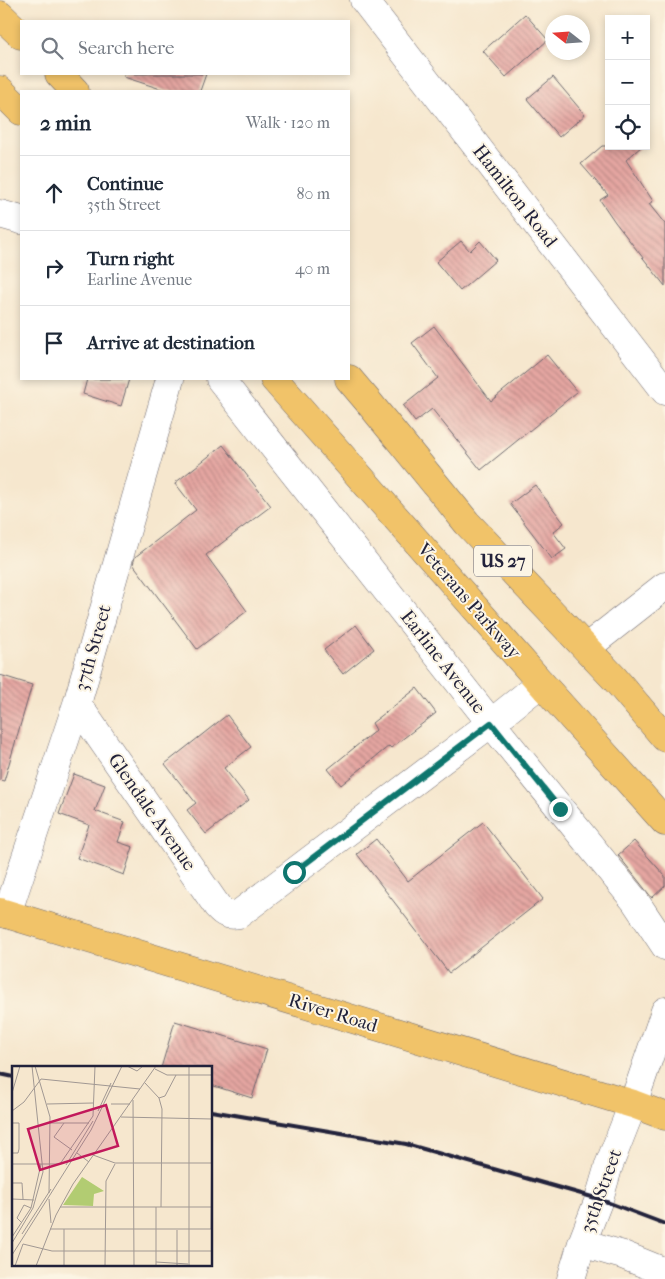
<!DOCTYPE html>
<html lang="en">
<head>
<meta charset="utf-8">
<style>
	body { margin:0; font-family:"IM FELL French Canon",serif; background:#f2f2f3; color:#1f2937 }
	.controls { position:absolute; right:15px; top:15px; display:grid; overflow:hidden; border-radius:0px; box-shadow:0 2px 8px #0003 }
	.controls button { width:45px; height:45px; display:grid; place-items:center; padding:0; border:0; border-bottom:1px solid #e0e1e3; background:#fff; color:#1f2937; font:25px sans-serif }
	.compass { position:absolute; left:545px; top:15px; width:45px; height:45px; border-radius:50%; background:#fff; box-shadow:0 2px 8px #0003; rotate:287deg }
	.stop { position:absolute; width:15px; height:15px; margin:-11px; border:4px solid #0f766e; border-radius:50%; background:#fff }
	.stop.end { background:#0f766e; border-color:#fff; box-shadow:0 1px 5px #0008 }
	.list { margin:0; padding:0; list-style:none }
	h2 { display:flex; justify-content:space-between; align-items:center; height:65px; margin:0; padding:0 20px; font-size:21px }
	h2 small { font-size:16px; font-weight:400; color:#747a83 }
	.list li { display:grid; grid-template-columns:32px 1fr auto; gap:15px; align-items:center; box-sizing:border-box; height:75px; padding:0 20px; border-top:1px solid #e0e1e3 }
	.list b { display:block; font-size:19px; white-space:nowrap }
	.list p { margin:0; font-size:16px; white-space:nowrap; color:#747a83 }
	.list em { font-size:16px; font-style:normal; color:#747a83 }
	.icon { flex:none; width:28px; height:28px; fill:none; stroke:currentColor; stroke-width:2; stroke-linecap:round; stroke-linejoin:round }
	.map { position:relative; flex:none; width:665px; height:1279px; overflow:hidden }
	.search { position:absolute; background:#fff; box-shadow:0 2px 8px #0003; left:20px; top:20px; width:330px; height:55px; display:flex; align-items:center; gap:12px; box-sizing:border-box; padding:0 18px; border-radius:0px; color:#747a83; font-size:19px }
	.panel { position:absolute; background:#fff; box-shadow:0 2px 8px #0003; left:20px; top:90px; width:330px; height:290px; border-radius:0px }
	.map>svg:first-child { display:block }
</style>
</head>
<body>
<div class="map">
<svg width="665" height="1279" viewBox="0 0 665 1279">
	<defs>
		<pattern id="building-back-hatch" width="6" height="6" patternUnits="userSpaceOnUse" patternTransform="scale(1.25)"><rect width="6" height="6" fill="#e5a6a1"/><path d="M-1 5l2 2M0 0l6 6M5-1l2 2" fill="none" stroke="#b98784"/></pattern>
	</defs>
	<rect width="100%" height="100%" fill="#fcf5e5"/>
	<filter id="ink" filterUnits="userSpaceOnUse"><feTurbulence type="fractalNoise" baseFrequency=".02" numOctaves="2"/><feDisplacementMap in="SourceGraphic" scale="10" xChannelSelector="R" yChannelSelector="G"/><feConvolveMatrix kernelMatrix="1 2 1 2 8 2 1 2 1" color-interpolation-filters="sRGB"/></filter>
	<filter id="wash" filterUnits="userSpaceOnUse"><feTurbulence type="fractalNoise" baseFrequency=".0096" numOctaves="4" result="noise"/><feDisplacementMap in="SourceGraphic" scale="20" xChannelSelector="R" yChannelSelector="G"/><feGaussianBlur stdDeviation="1.12" result="paint"/><feColorMatrix in="noise" values="0 0 0 0 0 0 0 0 0 0 0 0 0 0 0 0 0 1.4 0 .05"/><feComposite in="paint" operator="in"/></filter>
	<g filter="url(#wash)">
		<rect width="100%" height="100%" fill="#f6e7ce"/>
		<g id="blocks">
			<path fill="url(#building-back-hatch)" d="M525,14L548,40L506,77L483,51Z
				M124,74H206L200,91H167L124,77Z
				M553,77L585,115L559,137L527,99Z
				M602,146H642L626,160L653,201L649,204L665,224V286L615,222L600,200L608,195L581,164Z
				M461,241L470,251L480,241L496,260L460,291L436,262Z
				M434,326L491,401L547,355L577,392L481,470L432,409L415,422L403,406L438,378L412,343Z
				M87,379H129L121,406L83,394Z
				M223,445L271,506L206,555L247,611L197,649L133,564L135,557L196,510L175,483Z
				M535,485L564,523L553,532L566,549L552,559L510,504Z
				M356,625L374,649L343,674L324,650Z
				M0,675L32,685L4,781L0,780Z
				M417,688L436,713L391,748L389,746L341,785L328,769L376,730L372,723Z
				M227,715L251,747L224,768L249,800L206,834L187,810L196,803L165,764Z
				M74,774L105,785L95,811L125,822L118,842L133,847L124,875L77,858L89,825L59,814Z
				M483,822L543,899L449,973L357,854L376,839L408,881Z
				M634,841L665,876V886L652,898L618,855Z
				M175,1021L267,1049L252,1098L211,1085V1068H161Z"/>
		</g>
	</g>
	<g filter="url(#ink)">
		<use href="#blocks" fill-opacity="0" stroke="#6c676e" stroke-width="1"/>
		<g fill="none" stroke-linecap="round" stroke-linejoin="round">
			<g stroke="#6c676e" stroke-width="29">
				<path id="minor" d="M364,0L665,391
					M0,214L21,220
					M220,379L491,723L635,901L665,946
					M586,648L665,586
					M77,704L217,906C224,914 228,916 239,914L491,723L541,683
					M7,914L77,704L170,379
					M582,1243L623,1255L665,1272
					M571,1279L582,1243L599,1199L609,1165L633,1104L665,1011"/>
			</g>
			<g stroke="#6c676e" stroke-width="29">
				<path id="major" d="M0,15L21,35
					M59,74L75,91
					M0,90L21,111
					M274,379L541,683L665,822
					M349,379L366,399L467,523L615,679L665,738
					M0,912L633,1104L665,1116"/>
			</g>
			<use href="#minor" stroke="#fff" stroke-width="28"/>
			<use href="#major" stroke="#f1c369" stroke-width="28"/>
			<path stroke="#22223b" stroke-width="4" d="M0,1074L14,1077
				M211,1111L406,1144L599,1199L665,1224"/>
		</g>
	</g>
	<g fill="none" stroke-linecap="round" stroke-linejoin="round" filter="url(#ink)">
		<path stroke="#0f766e" stroke-width="6" d="M294,872L491,723L560,809"/>
	</g>
	<g text-anchor="middle" dominant-baseline="central" stroke-width="4" stroke-linejoin="round" paint-order="stroke">
		<rect fill="#fcf5e5" stroke="#63616e" stroke-width="1" x="474" y="545.5" width="58" height="31" rx="4"/>
		<g font-size="18" font-weight="bold" fill="#22223b">
			<text x="503" y="561">US 27</text>
		</g>
		<g font-size="19" fill="#22223b" stroke="#fcf5e5">
			<text transform="translate(515 196) rotate(52)">Hamilton Road</text>
			<text transform="translate(469 601) rotate(49)">Veterans Parkway</text>
			<text transform="translate(93 648) rotate(-74)">37th Street</text>
			<text transform="translate(443 662) rotate(52)">Earline Avenue</text>
			<text transform="translate(152 812) rotate(55)">Glendale Avenue</text>
			<text transform="translate(333 1013) rotate(17)">River Road</text>
			<text transform="translate(601 1191) rotate(-70)">35th Street</text>
		</g>
	</g>
	<g transform="translate(12 1066)">
		<rect width="200" height="200" fill="#f6e7ce"/>
		<path d="M70,111L92,125L82,128L81,140L51,139Z" fill="#b2cc72"/>
		<path fill="none" stroke="#a19893" stroke-width="1" d="M23,0L38,51L37,127M115,0L125,5L131,0M143,3L155,9H200M133,17L147,32L150,43L149,141M0,27L8,0M147,32L153,30L164,9M121,34L122,200M35,38L81,37M99,38H118M0,45L12,36L29,13L128,23M86,45L99,17M109,51L200,53M0,57H7V83L6,87H0M38,57H77M52,57L42,71L60,84M65,87L77,96M81,89L103,97H200M0,98H48L81,50L83,0M54,99L81,55M0,117H10L11,133M0,133L22,134M37,133L39,157M48,141H199M10,157L5,152L12,139L19,142M38,163H200M199,163L200,46M165,164V200M10,168L39,123M0,171L19,142L29,98M0,177L21,142L31,106L20,0M0,189L79,64L110,0M144,196L176,198M3,200L11,178L40,185H200M24,200L44,149L61,118L144,0M52,200V163M93,200L94,115L103,98M144,200V141M177,200V0"/>
		<path fill="#c2185b" fill-opacity="0.15" stroke="#c2185b" stroke-width="2.5" d="M94,39L106,80L28,104L16,63Z"/>
		<rect width="200" height="200" fill="none" stroke="#22223b" stroke-width="2.5"/>
	</g>
</svg>
<div class="controls">
<button>+</button>
<button>−</button>
<button><svg class="icon" aria-label="locate" viewBox="0 0 24 24"><circle cx="12" cy="12" r="6"/><path d="M12 2v4M12 18v4M2 12h4M18 12h4"/></svg></button>
</div>
<svg class="compass" viewBox="-18 -18 36 36"><path d="M0-13l5 13h-10z" fill="#e53935"/><path d="M0 13l5-13h-10z" fill="#747a83"/></svg>
<div class="stop" style="left:294px;top:872px"></div>
<div class="stop end" style="left:560px;top:809px"></div>
<div class="search"><svg class="icon" aria-label="search" viewBox="0 0 24 24"><circle cx="10" cy="10" r="6"/><path d="M15 15l6 6"/></svg>Search here</div>
<section class="panel">
<h2>2 min<small>Walk · 120 m</small></h2>
<ul class="list">
<li><svg class="icon" aria-label="ahead" viewBox="0 0 24 24"><path d="M12 20V5M6 11l6-6 6 6"/></svg><div><b>Continue</b><p>35th Street</p></div><em>80 m</em></li>
<li><svg class="icon" aria-label="right" viewBox="0 0 24 24"><path d="M7 20v-9h11M14 6l5 5-5 5"/></svg><div><b>Turn right</b><p>Earline Avenue</p></div><em>40 m</em></li>
<li><svg class="icon" aria-label="arrive" viewBox="0 0 24 24"><path d="M6 21V4h12l-3 4 3 4H6"/></svg><div><b>Arrive at destination</b></div></li>
</ul>
</section>
</div>
</body>
</html>
